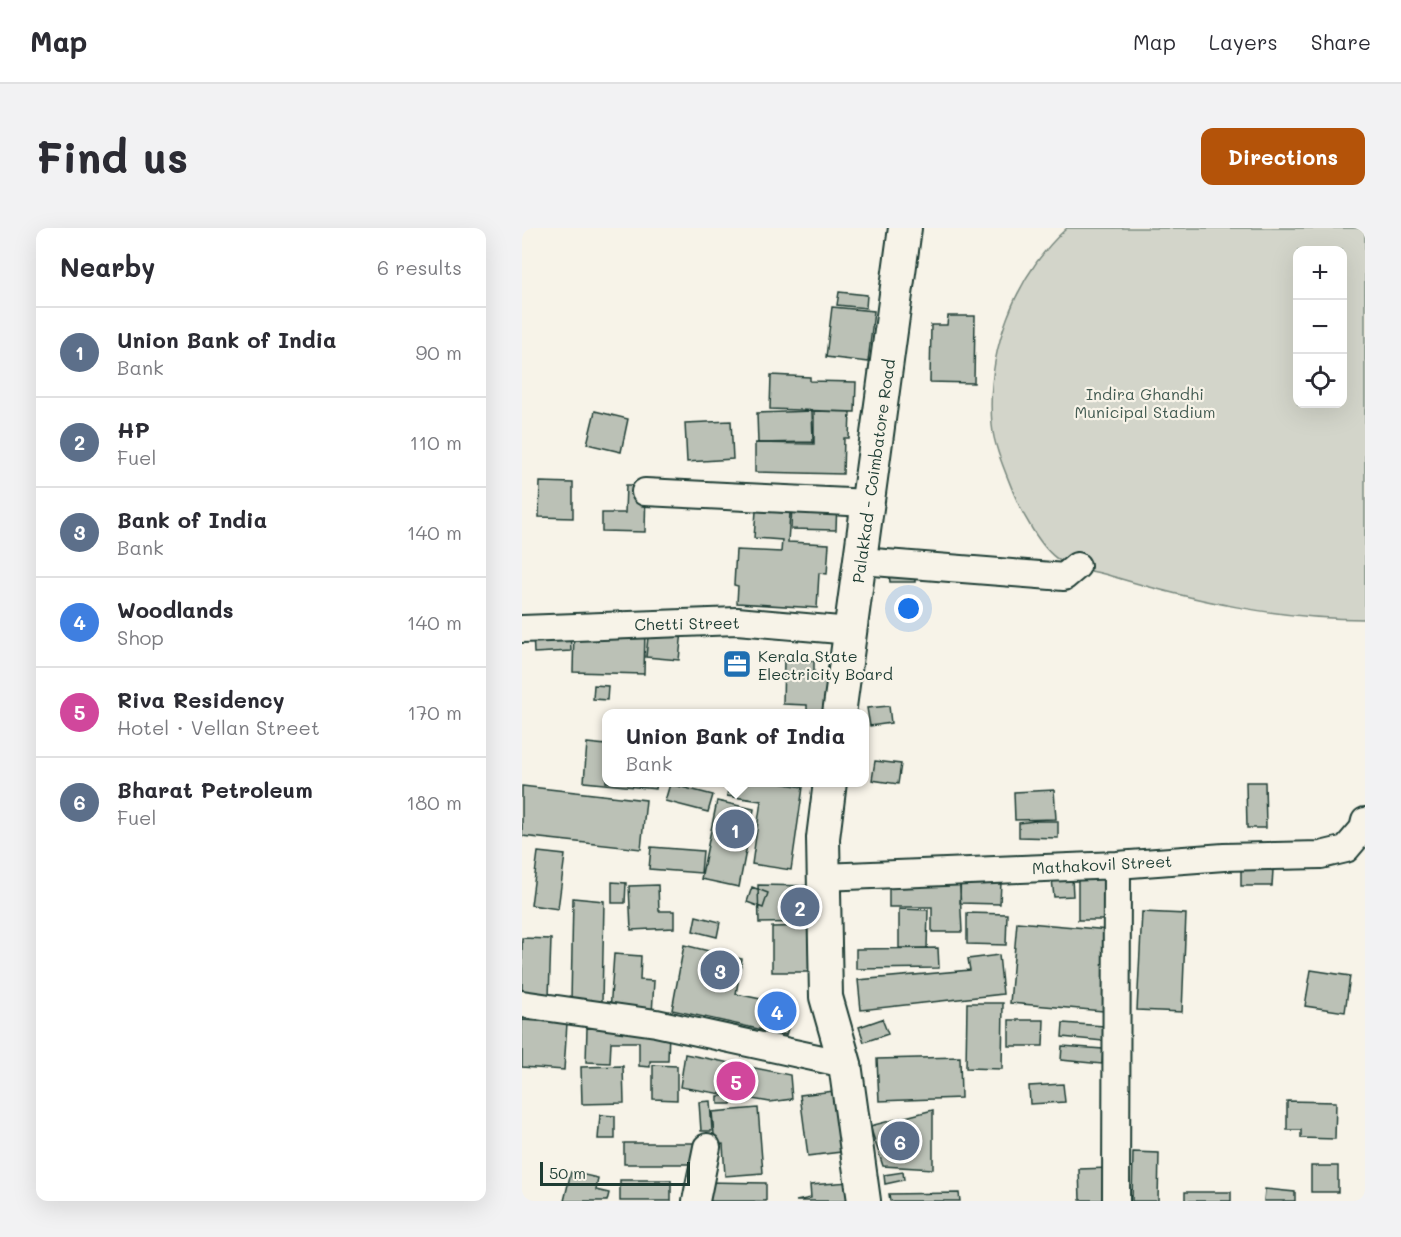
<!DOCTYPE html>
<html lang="en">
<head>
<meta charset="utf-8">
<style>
	body { margin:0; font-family:Mali,sans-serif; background:#f2f2f3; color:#2b2b33 }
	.controls { position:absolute; right:18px; top:18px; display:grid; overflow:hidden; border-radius:12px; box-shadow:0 6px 24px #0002 }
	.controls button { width:54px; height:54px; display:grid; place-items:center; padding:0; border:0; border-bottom:2px solid #e1e1e2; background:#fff; color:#2b2b33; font:30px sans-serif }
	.scale { position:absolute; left:18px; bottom:15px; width:150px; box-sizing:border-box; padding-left:6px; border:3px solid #1f3d34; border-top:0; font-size:16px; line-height:21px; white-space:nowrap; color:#1f3d34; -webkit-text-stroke:4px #f7f3e8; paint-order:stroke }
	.you { position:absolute; left:387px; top:381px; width:21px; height:21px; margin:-15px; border:4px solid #fff; border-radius:50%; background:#1a73e8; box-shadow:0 0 0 9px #1a73e833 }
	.badge { display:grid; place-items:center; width:39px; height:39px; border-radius:50%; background:#b45309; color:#fff; font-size:20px; font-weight:700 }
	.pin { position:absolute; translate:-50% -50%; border:3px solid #fff; box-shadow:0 2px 6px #0006 }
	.popup { position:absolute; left:80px; top:481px; width:267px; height:78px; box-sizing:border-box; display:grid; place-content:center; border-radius:12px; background:#fff; filter:drop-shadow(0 2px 4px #0005); font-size:20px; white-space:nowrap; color:#7c7c81 }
	.popup b { font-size:22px; color:#2b2b33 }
	.popup::after { content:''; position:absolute; left:50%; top:100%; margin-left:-12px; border:12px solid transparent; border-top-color:#fff }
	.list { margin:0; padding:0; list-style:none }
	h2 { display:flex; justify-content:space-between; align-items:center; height:78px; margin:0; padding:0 24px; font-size:26px }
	h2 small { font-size:20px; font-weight:400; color:#7c7c81 }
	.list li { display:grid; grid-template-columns:39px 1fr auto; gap:18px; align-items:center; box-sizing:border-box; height:90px; padding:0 24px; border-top:2px solid #e1e1e2 }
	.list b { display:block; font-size:22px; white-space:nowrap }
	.list p { margin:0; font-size:20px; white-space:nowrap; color:#7c7c81 }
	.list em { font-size:20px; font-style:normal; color:#7c7c81 }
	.icon { flex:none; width:33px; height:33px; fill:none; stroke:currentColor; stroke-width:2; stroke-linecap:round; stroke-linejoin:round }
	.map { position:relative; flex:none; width:843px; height:973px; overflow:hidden; border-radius:12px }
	header { display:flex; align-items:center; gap:36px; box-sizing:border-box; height:84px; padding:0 30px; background:#fff; border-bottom:2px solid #e1e1e2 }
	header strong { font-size:28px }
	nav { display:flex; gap:33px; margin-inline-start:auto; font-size:21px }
	.intro { display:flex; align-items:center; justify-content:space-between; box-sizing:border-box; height:144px; padding:0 36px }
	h1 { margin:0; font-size:42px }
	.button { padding:15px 27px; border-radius:12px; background:#b45309; color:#fff; font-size:21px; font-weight:700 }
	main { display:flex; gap:36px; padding:0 36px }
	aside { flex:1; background:#fff; border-radius:12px; box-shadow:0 6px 24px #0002 }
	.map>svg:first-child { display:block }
</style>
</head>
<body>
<header>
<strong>Map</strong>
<nav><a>Map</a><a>Layers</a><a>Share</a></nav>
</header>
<div class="intro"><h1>Find us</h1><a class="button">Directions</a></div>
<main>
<aside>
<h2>Nearby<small>6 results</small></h2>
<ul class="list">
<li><span class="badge" style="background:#5c6f8a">1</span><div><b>Union Bank of India</b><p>Bank</p></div><em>90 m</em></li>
<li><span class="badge" style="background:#5c6f8a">2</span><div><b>HP</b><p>Fuel</p></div><em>110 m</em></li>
<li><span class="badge" style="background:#5c6f8a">3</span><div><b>Bank of India</b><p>Bank</p></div><em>140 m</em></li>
<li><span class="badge" style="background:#3f7fe0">4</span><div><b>Woodlands</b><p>Shop</p></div><em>140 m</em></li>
<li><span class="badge" style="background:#d1479c">5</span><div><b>Riva Residency</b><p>Hotel · Vellan Street</p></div><em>170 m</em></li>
<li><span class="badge" style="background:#5c6f8a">6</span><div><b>Bharat Petroleum</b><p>Fuel</p></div><em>180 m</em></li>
</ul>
</aside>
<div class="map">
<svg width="843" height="973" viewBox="0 0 843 973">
	<rect width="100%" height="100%" fill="#f7f3e8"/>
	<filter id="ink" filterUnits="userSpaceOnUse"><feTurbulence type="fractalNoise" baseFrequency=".0167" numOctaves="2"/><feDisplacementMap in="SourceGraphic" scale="12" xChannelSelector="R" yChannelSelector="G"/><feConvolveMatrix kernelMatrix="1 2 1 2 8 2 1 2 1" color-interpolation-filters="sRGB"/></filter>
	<g filter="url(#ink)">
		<path fill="#d3d5ca" stroke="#79897f" stroke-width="1.5" fill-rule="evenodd" d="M545,0H843V391C755,391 673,373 589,348C574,343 551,341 537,332C519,321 500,285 492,266C484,245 472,219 470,197C464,125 492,48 545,0ZM776,22H820V176H776Z"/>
		<path fill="#bbc1b6" stroke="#1f3d34" stroke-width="1.5" d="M317,64L345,67L344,80L315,77Z
			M310,79L352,83L346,134L304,129Z
			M426,88H453L452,155L408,154L409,97H425Z
			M249,147L288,149V153L334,154L333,184L248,181Z
			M73,183L106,191L99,224L65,216Z
			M290,183L291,214L236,215L235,185Z
			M292,183L328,184L327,210H322L321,246L233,244V215L292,216Z
			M209,193L211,231L165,234L163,195Z
			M18,254L51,255V290L17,289Z
			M104,257H124L123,304L80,303V285H103Z
			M270,272H315L314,302L269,301Z
			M234,283L268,285L266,314L307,316L305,346L297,345L295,380L215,375L216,358L212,357L214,322L259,324L260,312L232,310Z
			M367,345L393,346V354H368Z
			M127,399L160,403L157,432L124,429Z
			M48,401L49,423L12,425L11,403Z
			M52,401L123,402L122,446L51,444Z
			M262,432L292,433V448H304V485L285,486V477L261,476Z
			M72,457L86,458L85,472L71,471Z
			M367,478L369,495L348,498L345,480Z
			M65,515L84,517V554H135L134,561L62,554Z
			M353,533L379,536L376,556L350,552Z
			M207,554H252L281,559L269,642L230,636L239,573L205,568Z
			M724,554H743L744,600H725Z
			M148,556L191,567L186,584L143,573Z
			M0,558L124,572L119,621L0,608Z
			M532,562L534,591L493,592L492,564Z
			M195,573L232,581L217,659L179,651Z
			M513,593H536V610L497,609V595Z
			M129,619L181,623L179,645L127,641Z
			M16,624L43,627L36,681L9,677Z
			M439,631L480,632L478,676L438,675Z
			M719,641L751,642L750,658H719Z
			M367,642H437L440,704H410V679H367Z
			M556,648H591V692H556Z
			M550,650L551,668L532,669L530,651Z
			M90,654L104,655L103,675H90Z
			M136,657L137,683H152V700L109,702L107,658Z
			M236,657L291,658V694L237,695Z
			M230,659L246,665L241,680L225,674Z
			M51,670L82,673L80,774L49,773Z
			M377,681L406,682L405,720H377Z
			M620,684L664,686L660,784L615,782Z
			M445,685L485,686L484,717L445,716Z
			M174,688L198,694L195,709L171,703Z
			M495,694L587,702L581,783L488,775Z
			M291,698L292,744H250V699Z
			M0,710L29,711L27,769L0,768Z
			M162,717L220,731L214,766L273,778L264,807L150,782Z
			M416,720L417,740L334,741V721Z
			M92,726L119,728L118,752L132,753L130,786L88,783Z
			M477,727L481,766L339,782L336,752L448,742L446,731Z
			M789,742L828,748L823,784L783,778Z
			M445,775H481L480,841L444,840Z
			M360,791L366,806L342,814L337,799Z
			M0,792L45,795L42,842L0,839Z
			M487,792H522L521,818H487Z
			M541,795L582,798L581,813L540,809Z
			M65,800L147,802L146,833H128V839L117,838V814H89L88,835L64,834Z
			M540,818L581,821L580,836L539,832Z
			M163,826L268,847L270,871L248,874L158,859Z
			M438,829L439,870L357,873L355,831Z
			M131,837L155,838V872L131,871Z
			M101,838L102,875L60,876L59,839Z
			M541,856L543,874L508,876L507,858Z
			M312,863L319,924L286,928L278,867Z
			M196,868H210L209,876H196Z
			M188,873L190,903H179L177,874Z
			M765,873L814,874L813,911L779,910V902H765Z
			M236,880L241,945L203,948L201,916L193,917L190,884Z
			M411,882V941L361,938L348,898Z
			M78,887L93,888V911H76Z
			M102,915H174V936H102Z
			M611,924L637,925L636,973H610Z
			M789,938H816V964H789Z
			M587,940L588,972H558L557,941Z
			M49,944L76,950L74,962L87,965L85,973H42Z
			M381,944L382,952L363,956L362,947Z
			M98,952H149V973H98Z
			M183,954L244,955V973H183Z
			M328,954L329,973H274L289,970L288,957Z
			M743,961L773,964V973H742Z
			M663,964H709V973H663Z
			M437,965L438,973H368L367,966Z"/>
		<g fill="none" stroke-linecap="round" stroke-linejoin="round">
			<g stroke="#1f3d34" stroke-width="30">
				<path id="minor" d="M123,264L347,275
					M339,333L542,349L555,338
					M0,401L215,393L329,403
					M301,649L595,637L702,629L799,627L824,621L841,601L843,593
					M0,776L134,795L323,836
					M174,973L185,919
					M594,973L595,637"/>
			</g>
			<g stroke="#1f3d34" stroke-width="36">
				<path id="major" d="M317,486L383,0
					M308,554L301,610L304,769L323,836L342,973"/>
			</g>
			<use href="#minor" stroke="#f7f3e8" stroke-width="26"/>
			<use href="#major" stroke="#f7f3e8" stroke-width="32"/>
		</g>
	</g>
	<defs>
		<g id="office-square" transform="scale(1.5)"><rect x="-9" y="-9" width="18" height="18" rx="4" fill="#1f6fb2" stroke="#f7f3e8"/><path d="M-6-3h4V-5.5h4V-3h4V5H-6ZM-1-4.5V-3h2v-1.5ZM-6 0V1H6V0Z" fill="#fff"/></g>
	</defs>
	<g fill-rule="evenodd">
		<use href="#office-square" x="215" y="436"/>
	</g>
	<g text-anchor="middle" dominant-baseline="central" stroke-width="4.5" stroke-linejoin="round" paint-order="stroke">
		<g font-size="16" fill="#435b52" stroke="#f7f3e8">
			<text x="623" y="165">Indira Ghandhi<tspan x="623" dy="18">Municipal Stadium</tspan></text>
		</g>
		<g font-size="16" fill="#1f3d34" stroke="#f7f3e8">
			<text transform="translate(351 243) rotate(-82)">Palakkad - Coimbatore Road</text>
			<text transform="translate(165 395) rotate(-1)">Chetti Street</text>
			<text transform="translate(580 636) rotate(-3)">Mathakovil Street</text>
		</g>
		<g font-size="16" fill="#1f3d34" stroke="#f7f3e8" text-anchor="start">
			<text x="236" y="427">Kerala State<tspan x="236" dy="18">Electricity Board</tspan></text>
		</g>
	</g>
</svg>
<div class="controls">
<button>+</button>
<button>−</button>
<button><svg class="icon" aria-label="locate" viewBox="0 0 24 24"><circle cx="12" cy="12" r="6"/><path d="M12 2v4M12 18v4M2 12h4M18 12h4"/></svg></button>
</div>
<div class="scale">50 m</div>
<div class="you"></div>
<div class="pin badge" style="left:213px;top:601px;background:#5c6f8a">1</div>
<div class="popup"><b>Union Bank of India</b>Bank</div>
<div class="pin badge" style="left:278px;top:679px;background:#5c6f8a">2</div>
<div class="pin badge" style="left:198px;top:742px;background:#5c6f8a">3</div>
<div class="pin badge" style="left:255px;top:783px;background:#3f7fe0">4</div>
<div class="pin badge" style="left:214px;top:853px;background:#d1479c">5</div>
<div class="pin badge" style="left:378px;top:913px;background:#5c6f8a">6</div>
</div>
</main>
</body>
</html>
